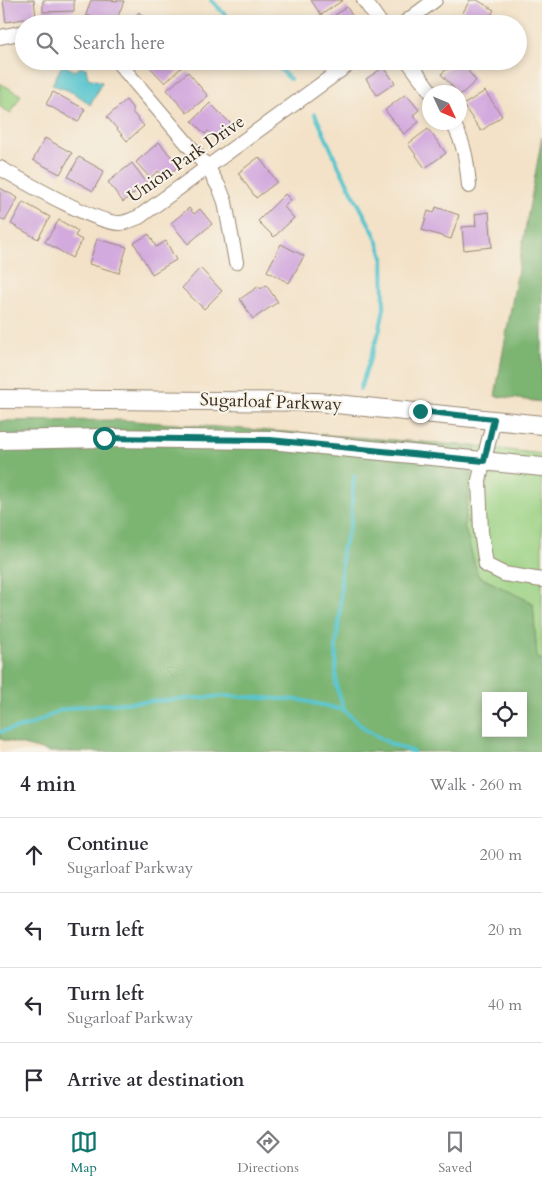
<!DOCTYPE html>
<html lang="en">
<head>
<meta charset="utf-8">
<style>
	body { margin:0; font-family:Cardo,serif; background:#f7f7f7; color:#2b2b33 }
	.controls { position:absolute; right:15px; bottom:15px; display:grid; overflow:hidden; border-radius:0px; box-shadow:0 2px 8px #0003 }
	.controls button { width:45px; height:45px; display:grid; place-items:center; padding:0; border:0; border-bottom:1px solid #e1e1e2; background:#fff; color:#2b2b33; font:25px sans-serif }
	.compass { position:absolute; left:422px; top:85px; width:45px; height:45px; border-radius:50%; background:#fff; box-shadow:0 2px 8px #0003; rotate:134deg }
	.stop { position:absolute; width:15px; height:15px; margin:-11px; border:4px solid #0f766e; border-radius:50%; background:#fff }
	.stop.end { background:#0f766e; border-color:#fff; box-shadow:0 1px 5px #0008 }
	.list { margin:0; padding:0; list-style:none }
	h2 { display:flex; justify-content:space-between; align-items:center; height:65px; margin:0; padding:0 20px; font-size:21px }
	h2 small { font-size:16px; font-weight:400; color:#7c7c81 }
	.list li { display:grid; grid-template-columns:32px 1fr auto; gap:15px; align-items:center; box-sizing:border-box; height:75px; padding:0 20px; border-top:1px solid #e1e1e2 }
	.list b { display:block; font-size:19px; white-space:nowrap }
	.list p { margin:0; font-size:16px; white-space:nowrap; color:#7c7c81 }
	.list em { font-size:16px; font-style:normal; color:#7c7c81 }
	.icon { flex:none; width:28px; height:28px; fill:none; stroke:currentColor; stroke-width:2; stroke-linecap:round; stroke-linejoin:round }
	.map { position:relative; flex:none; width:542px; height:752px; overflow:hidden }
	.search { position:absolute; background:#fff; box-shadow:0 2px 8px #0003; left:15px; right:15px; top:15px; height:55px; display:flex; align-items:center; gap:12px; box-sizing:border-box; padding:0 18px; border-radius:28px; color:#7c7c81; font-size:19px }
	.sheet { height:365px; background:#fff }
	nav { display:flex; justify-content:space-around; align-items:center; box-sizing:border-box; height:70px; border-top:1px solid #e1e1e2; background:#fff; font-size:14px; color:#7c7c81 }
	nav a { display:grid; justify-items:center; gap:2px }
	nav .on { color:#0f766e }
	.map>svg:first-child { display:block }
</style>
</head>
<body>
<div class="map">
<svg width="542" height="752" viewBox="0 0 542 752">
	<rect width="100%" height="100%" fill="#f7f3e8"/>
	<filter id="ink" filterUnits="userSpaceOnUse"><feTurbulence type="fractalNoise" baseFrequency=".02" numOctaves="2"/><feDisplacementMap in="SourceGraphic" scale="10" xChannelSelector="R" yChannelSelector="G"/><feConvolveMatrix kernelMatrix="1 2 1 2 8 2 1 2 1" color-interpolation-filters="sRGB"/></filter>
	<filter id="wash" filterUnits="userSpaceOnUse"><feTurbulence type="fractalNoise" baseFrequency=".0096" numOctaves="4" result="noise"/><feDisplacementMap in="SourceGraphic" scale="20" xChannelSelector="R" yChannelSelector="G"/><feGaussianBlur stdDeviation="1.12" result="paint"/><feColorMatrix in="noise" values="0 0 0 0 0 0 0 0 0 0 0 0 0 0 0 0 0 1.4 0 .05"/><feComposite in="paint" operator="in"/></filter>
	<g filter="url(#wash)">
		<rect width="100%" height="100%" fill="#f3e2c8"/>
		<path fill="#9bd284" stroke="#6b7e51" d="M0,83L21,95L11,113L0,107Z
			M475,446L542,454V660L537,658L533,603L478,576L464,526Z"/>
		<path fill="#7cb472" stroke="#5c6f48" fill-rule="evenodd" d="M542,137V402L495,396Z
			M121,420L475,446L464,526L478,576L533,603L537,658L542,660V752H50L0,739V421ZM486,696H523V733H486Z"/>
		<path fill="#58c5ce" stroke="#4a7876" d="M63,63L67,67L75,71L81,67L86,68L88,78L102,82L90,105C80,95 65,88 52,85Z"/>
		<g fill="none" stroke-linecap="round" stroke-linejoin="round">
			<path stroke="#58c5ce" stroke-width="4" d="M211,0L234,24
				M272,61L290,79
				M315,114L340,169L375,235L383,256L384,308L380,329L360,389
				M344,710L336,685V644L340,615L342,551L351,522L354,475
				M0,732L31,725L61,710L81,706L227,696L300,700L344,710L366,730L391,744L413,752"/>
		</g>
		<g id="blocks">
			<path fill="#d3aade" d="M3,0H34L36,17L6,22Z
				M43,0H74V11L43,12Z
				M91,0L124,1L115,24L86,15Z
				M311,0H343L321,15Z
				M470,0H477L494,10L485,24L461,23L464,17L461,16Z
				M347,7L357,24H326L325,22Z
				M139,12L150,24H127Z
				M144,61H181L184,65L165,83Z
				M457,61H461L476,81L460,95L441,74Z
				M384,67L395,83L377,95L366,79Z
				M188,72L208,96L187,113L167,90Z
				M485,91L502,116L481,131L463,105Z
				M53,92L85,109L78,122L46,104Z
				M406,94L419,110L413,115L419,122L404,134L385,110Z
				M126,100L134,110L132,112L144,126L127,141L107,117Z
				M210,103L232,125L217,140L208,131L205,134L192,121Z
				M428,129L446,153L425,168L408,144Z
				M45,138L72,153L60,174L33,160Z
				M159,142L179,166L164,178L158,171L150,178L136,162Z
				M79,157L104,171L93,191L68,177Z
				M259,157L277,182L256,198L238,173Z
				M132,163L147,183L123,202L108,182Z
				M0,188L18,198L5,221L0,218Z
				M285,194L291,200L284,207L294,218L274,237L258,221Z
				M23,202L50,217L38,239L11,224Z
				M436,207L459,215L451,239L422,230L428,211L434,213Z
				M189,208L194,214L200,209L212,224L188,244L171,223Z
				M489,212L492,247L464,250L462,227L476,226L475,214Z
				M59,220L78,231L75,236L82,240L72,258L45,242Z
				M149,234L156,247L166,241L176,260L152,274L134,243Z
				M97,239L127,247L119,273L89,264Z
				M281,244L304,256L289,283L267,271Z
				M200,268L222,291L204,309L182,288Z
				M266,285L278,302L253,319L240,299L259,286L261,289Z"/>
		</g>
	</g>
	<g filter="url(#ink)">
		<use href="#blocks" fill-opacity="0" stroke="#978673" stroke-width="1"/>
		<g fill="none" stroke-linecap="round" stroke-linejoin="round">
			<g stroke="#978673" stroke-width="16">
				<path id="minor" d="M364,0L381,24
					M403,24L435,0
					M0,37L24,32
					M117,61L208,168L220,189L225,202L236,262
					M408,61L431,92
					M452,122C465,143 467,163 469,186
					M0,168C23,181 97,224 120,223C126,223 133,219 139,217L353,61
					M494,419L479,480L481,532L486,565L504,574L542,580"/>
			</g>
			<g stroke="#978673" stroke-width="20">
				<path id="major" d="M0,399L317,402L542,425
					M0,440L104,438L270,440L542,467"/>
			</g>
			<use href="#minor" stroke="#fff" stroke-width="14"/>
			<use href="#major" stroke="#fff" stroke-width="18"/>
		</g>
	</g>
	<g fill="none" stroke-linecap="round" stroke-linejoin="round" filter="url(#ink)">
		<path stroke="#0f766e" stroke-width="6" d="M104,438L270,440L484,461L494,419L420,411"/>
	</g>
	<g text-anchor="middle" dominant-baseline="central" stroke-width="4" stroke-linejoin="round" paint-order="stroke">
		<g font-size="18" fill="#3b2a1e" stroke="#f7f3e8">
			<text transform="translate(186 159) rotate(-35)">Union Park Drive</text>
			<text transform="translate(271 402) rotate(2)">Sugarloaf Parkway</text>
		</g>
	</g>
</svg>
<div class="controls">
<button><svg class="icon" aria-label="locate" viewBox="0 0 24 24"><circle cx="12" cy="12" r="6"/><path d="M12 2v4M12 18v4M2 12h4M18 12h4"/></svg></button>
</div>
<svg class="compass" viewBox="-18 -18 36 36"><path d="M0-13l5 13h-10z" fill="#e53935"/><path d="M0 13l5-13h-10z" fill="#7c7c81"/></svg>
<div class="stop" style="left:104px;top:438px"></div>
<div class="stop end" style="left:420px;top:411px"></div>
<div class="search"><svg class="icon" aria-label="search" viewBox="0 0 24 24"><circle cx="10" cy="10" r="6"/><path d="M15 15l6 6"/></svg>Search here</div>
</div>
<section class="sheet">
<h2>4 min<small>Walk · 260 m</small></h2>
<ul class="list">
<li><svg class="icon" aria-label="ahead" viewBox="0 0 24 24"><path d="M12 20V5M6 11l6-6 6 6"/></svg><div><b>Continue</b><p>Sugarloaf Parkway</p></div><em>200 m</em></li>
<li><svg class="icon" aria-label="left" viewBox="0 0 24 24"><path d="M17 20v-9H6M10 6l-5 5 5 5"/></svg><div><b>Turn left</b></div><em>20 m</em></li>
<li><svg class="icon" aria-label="left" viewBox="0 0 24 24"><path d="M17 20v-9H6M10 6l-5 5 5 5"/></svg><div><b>Turn left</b><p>Sugarloaf Parkway</p></div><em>40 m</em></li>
<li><svg class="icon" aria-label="arrive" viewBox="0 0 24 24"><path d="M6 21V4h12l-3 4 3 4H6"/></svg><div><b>Arrive at destination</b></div></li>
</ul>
</section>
<nav>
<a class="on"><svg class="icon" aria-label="map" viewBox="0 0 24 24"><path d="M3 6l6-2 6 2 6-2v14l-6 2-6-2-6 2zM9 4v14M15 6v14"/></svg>Map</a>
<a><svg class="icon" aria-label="directions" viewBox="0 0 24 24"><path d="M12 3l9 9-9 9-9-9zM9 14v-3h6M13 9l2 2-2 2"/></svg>Directions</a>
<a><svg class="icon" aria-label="saved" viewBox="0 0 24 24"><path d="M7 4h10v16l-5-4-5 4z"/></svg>Saved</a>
</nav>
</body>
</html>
